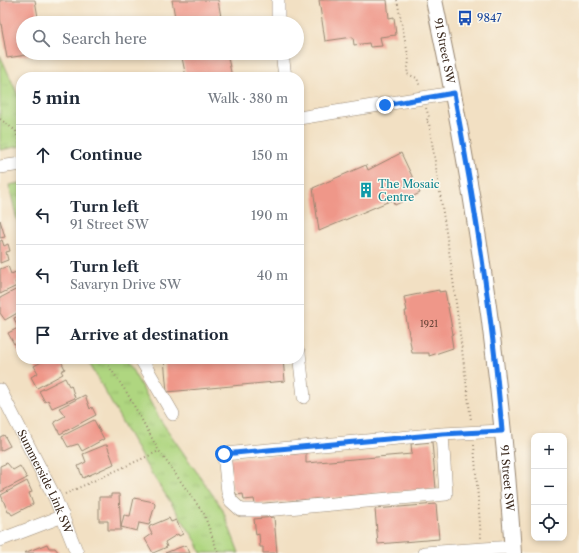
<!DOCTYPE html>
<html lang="en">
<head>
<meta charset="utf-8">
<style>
	body { margin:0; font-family:"Libre Caslon Text",serif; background:#f6f6f7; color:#1f2937 }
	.controls { position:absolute; right:12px; bottom:12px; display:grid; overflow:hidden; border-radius:8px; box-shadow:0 2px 6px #0003 }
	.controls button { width:36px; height:36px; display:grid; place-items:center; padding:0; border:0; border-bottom:1px solid #e0e1e3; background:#fff; color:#1f2937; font:20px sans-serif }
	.stop { position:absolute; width:12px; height:12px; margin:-9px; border:3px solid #1a73e8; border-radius:50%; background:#fff }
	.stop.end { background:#1a73e8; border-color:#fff; box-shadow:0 1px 4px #0008 }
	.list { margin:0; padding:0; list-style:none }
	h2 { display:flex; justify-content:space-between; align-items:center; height:52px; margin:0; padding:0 16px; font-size:17px }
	h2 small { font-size:13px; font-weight:400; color:#747a83 }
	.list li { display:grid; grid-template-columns:26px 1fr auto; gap:12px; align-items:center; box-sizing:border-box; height:60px; padding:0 16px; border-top:1px solid #e0e1e3 }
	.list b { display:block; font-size:15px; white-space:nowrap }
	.list p { margin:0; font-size:13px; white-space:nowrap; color:#747a83 }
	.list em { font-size:13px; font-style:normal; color:#747a83 }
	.icon { flex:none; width:22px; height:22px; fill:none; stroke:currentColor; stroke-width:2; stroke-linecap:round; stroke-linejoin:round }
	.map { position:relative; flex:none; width:579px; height:553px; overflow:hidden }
	.search { position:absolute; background:#fff; box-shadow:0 2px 6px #0003; left:16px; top:16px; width:288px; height:44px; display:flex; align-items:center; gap:10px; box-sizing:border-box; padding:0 14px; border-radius:22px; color:#747a83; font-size:15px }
	.panel { position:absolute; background:#fff; box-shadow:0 2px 6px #0003; left:16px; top:72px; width:288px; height:292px; border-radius:16px }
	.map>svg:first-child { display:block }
</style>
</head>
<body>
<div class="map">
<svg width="579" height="553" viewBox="0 0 579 553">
	<defs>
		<pattern id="park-tufts" width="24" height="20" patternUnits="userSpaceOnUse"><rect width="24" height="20" fill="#afd680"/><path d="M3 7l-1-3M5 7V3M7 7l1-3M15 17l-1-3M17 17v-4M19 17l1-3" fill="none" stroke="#97b86e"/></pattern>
	</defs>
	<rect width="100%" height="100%" fill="#fbf7ec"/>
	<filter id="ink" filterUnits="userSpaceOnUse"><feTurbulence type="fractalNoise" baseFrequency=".025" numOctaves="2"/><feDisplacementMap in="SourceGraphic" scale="8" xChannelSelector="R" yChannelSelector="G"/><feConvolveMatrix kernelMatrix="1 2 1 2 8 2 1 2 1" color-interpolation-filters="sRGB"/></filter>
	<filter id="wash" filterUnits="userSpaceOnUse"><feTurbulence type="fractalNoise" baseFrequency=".012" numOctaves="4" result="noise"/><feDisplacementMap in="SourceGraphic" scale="16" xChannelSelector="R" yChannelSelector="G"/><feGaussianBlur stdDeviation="0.9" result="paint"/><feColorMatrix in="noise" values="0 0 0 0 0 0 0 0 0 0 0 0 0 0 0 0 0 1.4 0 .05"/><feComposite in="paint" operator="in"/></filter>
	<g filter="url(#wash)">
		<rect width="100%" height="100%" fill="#f2e0c3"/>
		<path fill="url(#park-tufts)" stroke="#75804f" d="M0,55L21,102V146L0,150Z
			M21,183V237L9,185Z
			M87,359H126L161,421L222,508L239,553H201L196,541L146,465Z"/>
		<g id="blocks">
			<path fill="#ef9789" d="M0,0H35L39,23H23V53L33,54L7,58L0,18Z
				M172,0H218L222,23H176Z
				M319,0H387L389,18L394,17L396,35L380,37L382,46L370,47L369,43L354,45L353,37L325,41Z
				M181,53H227L232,77H186Z
				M401,153L420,193L395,205L392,200L319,231L313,188L366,165L368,170Z
				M0,220L5,237L0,238Z
				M2,240L4,246L8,244L10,251L6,252L8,260L0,263V241Z
				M8,266L11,274L16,272L20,280L15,282L17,286L0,294V269Z
				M21,287V311L5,320L0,313V298Z
				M439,290V292L445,291L453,334L451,335L453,348L429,356V353H412L405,311H407L404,297Z
				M21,315V341L14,344L8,333L18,328L14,318Z
				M21,343V357L15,346Z
				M47,359H56L58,362L61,361L65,369L61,371L63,374L37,388L31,377L38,373L34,366Z
				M164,359H283L285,381L167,392Z
				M65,378L69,386L71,385L75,398L52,408L48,400L45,402L39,391Z
				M85,395L90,409L92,407L96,415L60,434L54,422L65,416L59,408Z
				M94,420L104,439L82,451L78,444L68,447L62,436Z
				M4,435L10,446L0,451V437Z
				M432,442L436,489L255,504L254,499L244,500L243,494L237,495L232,488L229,459L306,453V463L412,454L411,444Z
				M105,445H107L114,464L83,478L78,466L86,462L83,454Z
				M7,463L13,470L20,466L27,478L0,492V466Z
				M27,481L32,492L29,493L33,504L12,515L10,512H8L1,495Z
				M111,494H119L121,530H108V521H99V497H111Z
				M134,498L154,502L155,505L149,525L139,523L137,531L121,527L124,515L130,516Z
				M436,504L439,539L378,544L375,509Z
				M274,517L277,553H263V547H260L259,534L256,535L254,519Z
				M169,518L171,522L176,520L183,534L179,536L178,534L165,542L167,547L153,553L145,539L152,534L149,528L150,526Z
				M47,544L49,548H55L59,553H24Z
				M186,545L190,553H165Z"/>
		</g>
	</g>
	<g filter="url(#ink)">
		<use href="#blocks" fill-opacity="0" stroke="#968570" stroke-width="1"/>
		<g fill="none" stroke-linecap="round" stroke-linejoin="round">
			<g stroke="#968570" stroke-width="14">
				<g id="minor">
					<path d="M278,23V0"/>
					<path d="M282,53L285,77"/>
					<path d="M299,118L453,93"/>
					<path d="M0,167L21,164"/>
					<path d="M299,353L304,397"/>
					<path d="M141,359L173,414"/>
					<path id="s1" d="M0,390L55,498L77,553"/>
					<path d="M442,434L446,494L265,510H241L231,501L228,492L224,454L442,434L502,431"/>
					<path d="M0,540L63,516"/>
					<path d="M424,553L513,547"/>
				</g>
			</g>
			<g stroke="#968570" stroke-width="18">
				<g id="major">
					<path id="s2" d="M434,0C473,182 501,367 513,553"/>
				</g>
			</g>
			<path stroke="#968570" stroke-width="2" stroke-dasharray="1 3" stroke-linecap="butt" d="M397,0L409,60L407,74L417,78L420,87
				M426,108L429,117L426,121L429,123L451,264L471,420
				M0,119L16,131L21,149
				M104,359L127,393L159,451L204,514L218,553
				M474,445L481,538
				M65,494L159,451"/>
			<use href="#minor" stroke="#fff" stroke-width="13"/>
			<use href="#major" stroke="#fff" stroke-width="16"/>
		</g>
	</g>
	<g fill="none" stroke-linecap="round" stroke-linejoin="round" filter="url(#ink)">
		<path stroke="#1a73e8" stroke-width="5" d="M224,454L442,434L502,431C493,318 475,205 454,93L385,105"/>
	</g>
	<defs>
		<g id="bus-bare" transform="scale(1.2)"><path d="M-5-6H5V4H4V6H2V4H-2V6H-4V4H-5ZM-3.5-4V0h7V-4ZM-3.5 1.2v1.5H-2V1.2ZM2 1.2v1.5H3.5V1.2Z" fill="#1a4fb4" stroke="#fbf7ec" stroke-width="2.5" paint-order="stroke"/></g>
		<g id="building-bare" transform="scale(1.2)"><path d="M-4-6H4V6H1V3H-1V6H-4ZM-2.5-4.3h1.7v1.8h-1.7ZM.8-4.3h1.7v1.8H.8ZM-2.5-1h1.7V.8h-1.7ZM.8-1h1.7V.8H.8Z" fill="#0f9aa8" stroke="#fbf7ec" stroke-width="2.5" paint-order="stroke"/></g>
	</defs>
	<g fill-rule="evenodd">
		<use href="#bus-bare" x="465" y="18"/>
		<use href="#building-bare" x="366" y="190"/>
	</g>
	<g text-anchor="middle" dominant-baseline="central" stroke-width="3" stroke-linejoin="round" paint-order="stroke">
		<g font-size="9" fill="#684539">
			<text x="429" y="323">1921</text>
		</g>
		<g font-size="11" fill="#164399" stroke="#fbf7ec" text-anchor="start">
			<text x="477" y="18">9847</text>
		</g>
		<g font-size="11" fill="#3b2a1e" stroke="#fbf7ec">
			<text stroke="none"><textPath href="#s2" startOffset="52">91 Street SW</textPath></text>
			<text stroke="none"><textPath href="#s2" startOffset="484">91 Street SW</textPath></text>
			<text stroke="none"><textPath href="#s1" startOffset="102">Summerside Link SW</textPath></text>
		</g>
		<g font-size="11" fill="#0d838f" stroke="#fbf7ec" text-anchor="start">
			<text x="378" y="184">The Mosaic<tspan x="378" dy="13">Centre</tspan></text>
		</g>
	</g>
</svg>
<div class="controls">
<button>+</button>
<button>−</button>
<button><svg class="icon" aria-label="locate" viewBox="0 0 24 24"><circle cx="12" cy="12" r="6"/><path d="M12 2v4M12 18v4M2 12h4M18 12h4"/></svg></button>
</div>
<div class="stop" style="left:224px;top:454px"></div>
<div class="stop end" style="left:385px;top:105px"></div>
<div class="search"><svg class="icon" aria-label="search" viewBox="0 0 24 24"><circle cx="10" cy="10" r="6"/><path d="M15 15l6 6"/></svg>Search here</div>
<section class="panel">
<h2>5 min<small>Walk · 380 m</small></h2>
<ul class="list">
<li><svg class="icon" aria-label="ahead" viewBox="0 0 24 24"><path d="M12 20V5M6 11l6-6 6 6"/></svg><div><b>Continue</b></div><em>150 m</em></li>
<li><svg class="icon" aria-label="left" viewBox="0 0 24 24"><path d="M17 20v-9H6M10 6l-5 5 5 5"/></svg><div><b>Turn left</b><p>91 Street SW</p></div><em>190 m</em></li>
<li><svg class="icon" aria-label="left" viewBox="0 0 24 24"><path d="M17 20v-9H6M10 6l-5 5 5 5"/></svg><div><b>Turn left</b><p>Savaryn Drive SW</p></div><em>40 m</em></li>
<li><svg class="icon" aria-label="arrive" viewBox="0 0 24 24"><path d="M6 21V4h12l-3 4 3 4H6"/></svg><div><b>Arrive at destination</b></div></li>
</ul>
</section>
</div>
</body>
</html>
